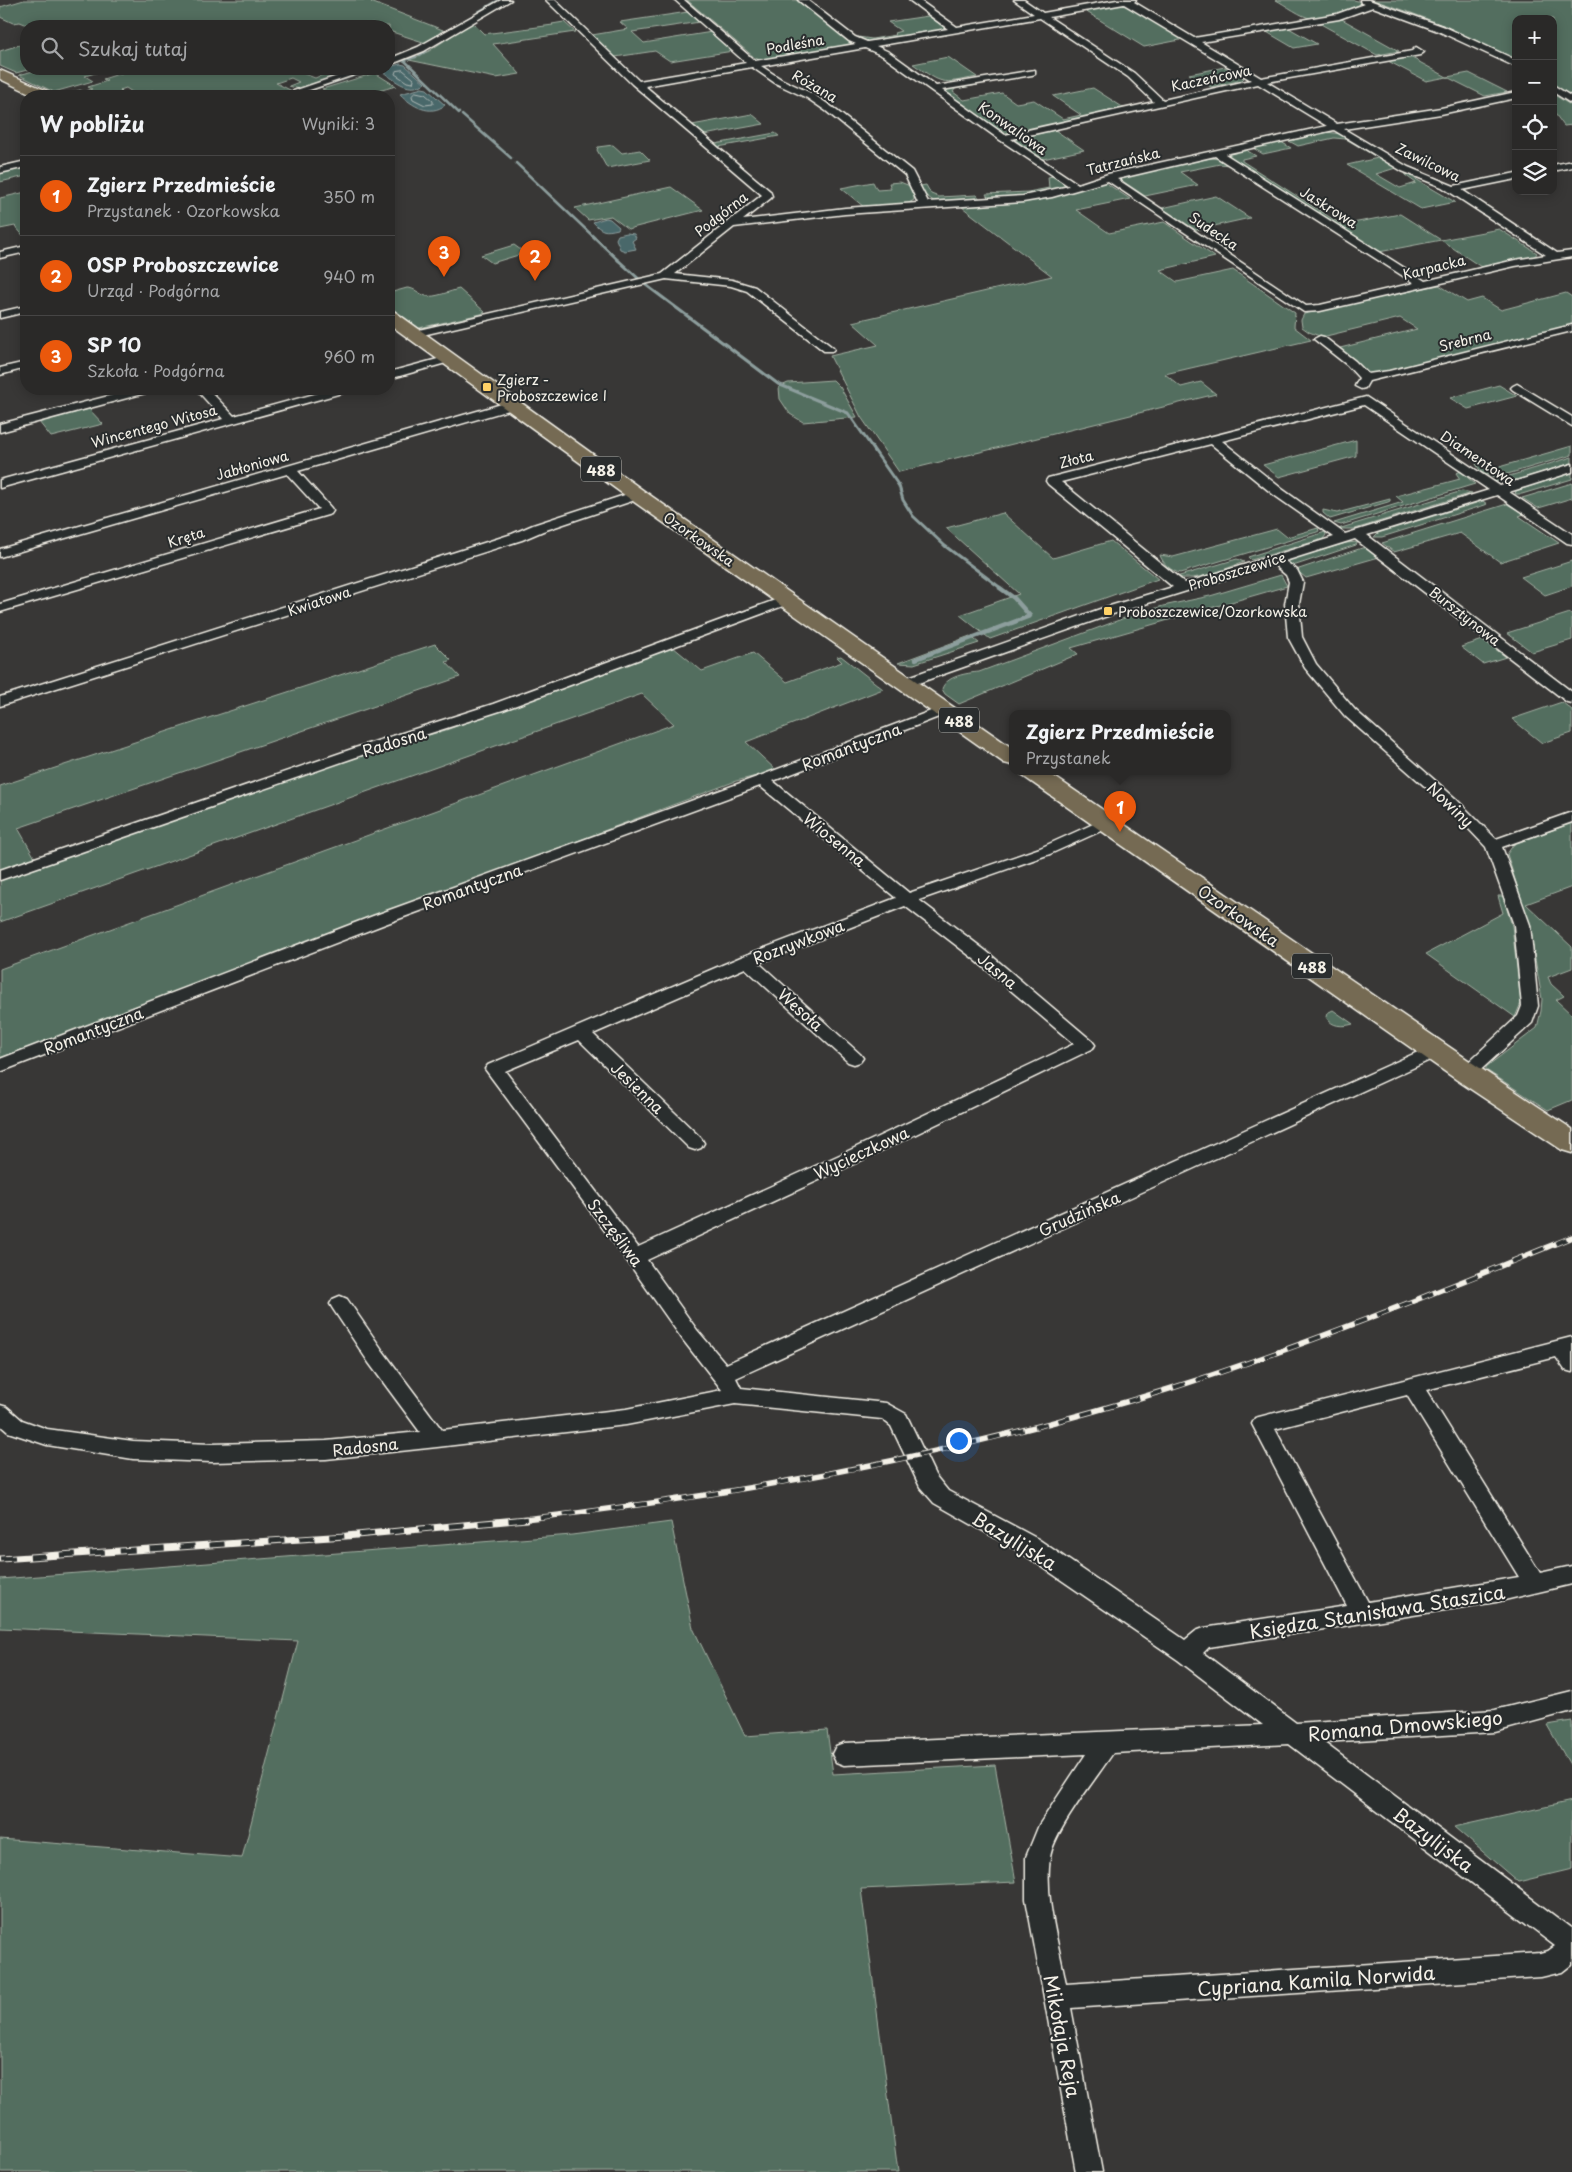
<!DOCTYPE html>
<html lang="pl">
<head>
<meta charset="utf-8">
<style>
	body { margin:0; font-family:"Playpen Sans",sans-serif; background:#363534; color:#f1f3f6 }
	.controls { position:absolute; right:15px; top:15px; display:grid; overflow:hidden; border-radius:10px; box-shadow:0 2px 12px #0003 }
	.controls button { width:45px; height:45px; display:grid; place-items:center; padding:0; border:0; border-bottom:1px solid #464545; background:#2a2928; color:#f1f3f6; font:25px sans-serif }
	.you { position:absolute; left:958px; top:1440px; width:18px; height:18px; margin:-12px; border:4px solid #fff; border-radius:50%; background:#1a73e8; box-shadow:0 0 0 8px #1a73e833 }
	.badge { display:grid; place-items:center; width:32px; height:32px; border-radius:50%; background:#ea580c; color:#fff; font-size:16px; font-weight:700 }
	.pin { position:absolute; translate:-50% -41px; filter:drop-shadow(0 1px 2px #0008) }
	.pin::after { content:''; position:absolute; top:26px; width:18px; height:15px; background:inherit; clip-path:polygon(0 0,100% 0,50% 100%) }
	.popup { position:absolute; left:1009px; top:710px; width:222px; height:65px; box-sizing:border-box; display:grid; place-content:center; border-radius:10px; background:#2a2928; filter:drop-shadow(0 1px 4px #0005); font-size:16px; white-space:nowrap; color:#a5a6a8 }
	.popup b { font-size:19px; color:#f1f3f6 }
	.popup::after { content:''; position:absolute; left:50%; top:100%; margin-left:-10px; border:10px solid transparent; border-top-color:#2a2928 }
	.list { margin:0; padding:0; list-style:none }
	h2 { display:flex; justify-content:space-between; align-items:center; height:65px; margin:0; padding:0 20px; font-size:21px }
	h2 small { font-size:16px; font-weight:400; color:#a5a6a8 }
	.list li { display:grid; grid-template-columns:32px 1fr auto; gap:15px; align-items:center; box-sizing:border-box; height:80px; padding:0 20px; border-top:1px solid #464545 }
	.list b { display:block; font-size:19px; white-space:nowrap }
	.list p { margin:0; font-size:16px; white-space:nowrap; color:#a5a6a8 }
	.list em { font-size:16px; font-style:normal; color:#a5a6a8 }
	.icon { flex:none; width:28px; height:28px; fill:none; stroke:currentColor; stroke-width:2; stroke-linecap:round; stroke-linejoin:round }
	.map { position:relative; flex:none; width:1572px; height:2172px; overflow:hidden }
	.search { position:absolute; background:#2a2928; box-shadow:0 2px 12px #0003; left:20px; top:20px; width:375px; height:55px; display:flex; align-items:center; gap:12px; box-sizing:border-box; padding:0 18px; border-radius:20px; color:#a5a6a8; font-size:19px }
	.panel { position:absolute; background:#2a2928; box-shadow:0 2px 12px #0003; left:20px; top:90px; width:375px; height:305px; border-radius:20px }
	.map>svg:first-child { display:block }
</style>
</head>
<body>
<div class="map">
<svg width="1572" height="2172" viewBox="0 0 1572 2172">
	<rect width="100%" height="100%" fill="#383736"/>
	<filter id="ink" filterUnits="userSpaceOnUse"><feTurbulence type="fractalNoise" baseFrequency=".02" numOctaves="2"/><feDisplacementMap in="SourceGraphic" scale="10" xChannelSelector="R" yChannelSelector="G"/><feConvolveMatrix kernelMatrix="1 2 1 2 8 2 1 2 1" color-interpolation-filters="sRGB"/></filter>
	<g filter="url(#ink)">
		<path fill="#526e5e" stroke="#a3b0a3" d="M24,0H377L371,2L443,30L426,43L389,31V26H380L372,23L362,26H304L309,24L300,21L294,23L301,26H30L20,22L13,23L0,17V7Z
			M687,0H797L852,42V45L764,62L755,58Z
			M1276,0H1354L1365,3C1349,8 1327,19 1311,18C1303,18 1284,4 1276,0Z
			M1373,0H1572V98L1553,85V19H1516V61C1471,36 1422,15 1373,0Z
			M1120,5L1127,6L1181,38L1180,40L1144,47L1085,11Z
			M688,12L700,22L632,32L644,43L712,32L733,51L670,61L655,51L615,57L592,35L628,29L620,22Z
			M928,16L947,29L945,31L869,43L858,37L872,39L896,35L894,33L901,31L888,22Z
			M1340,18L1399,51L1377,55L1317,22Z
			M472,22L484,34L553,25L552,24L564,22L575,32L493,44L520,74L496,78L409,60L429,51Z
			M1287,27L1317,44L1294,48L1265,31Z
			M26,43V69H31L16,73L0,66V51Z
			M948,57L977,77C940,84 944,85 913,64Z
			M1410,57L1447,77L1469,73L1507,92L1485,96L1447,77L1426,81L1388,61Z
			M1225,67L1244,78L1242,80L1211,87L1189,74Z
			M40,69H109L85,76L93,81L54,92L19,75Z
			M114,69H314L302,73L315,78L327,73L336,77L299,89L289,86L299,82L291,78L276,83L292,91C278,99 239,99 224,93L216,96H156L163,94L153,90L128,96L135,94L126,88L120,90L122,92L117,94L122,96H62L80,90L84,92L92,89L88,87L107,81L103,79L122,73Z
			M375,73L396,86C370,93 347,103 322,89Z
			M976,84L978,85L955,89L953,92L964,100L1002,93L1016,103L1034,100L1063,119L1081,115L1053,96L1093,88L1124,108L1015,133L1002,132L946,93L949,88Z
			M1553,94L1572,106V125L1564,126L1553,111Z
			M752,114L764,124L704,135L692,125Z
			M1055,130L1084,150L1043,159L1014,139Z
			M1327,132L1341,134L1399,167L1376,174L1400,188L1416,183L1405,175L1407,174L1455,202L1421,209L1347,165L1378,158L1346,139L1334,138L1298,146L1289,141Z
			M775,133L779,136L718,147L715,144Z
			M1281,142L1291,148L1263,154L1253,148Z
			M613,145L622,153L640,150L650,160L607,168L597,150L598,147Z
			M1246,150L1256,156L1242,159V161L1342,225L1400,214L1441,240L1499,229L1537,253L1535,256L1481,267L1441,240L1379,252L1229,157V154Z
			M1210,158L1219,159L1229,165L1220,164L1180,172L1198,185L1145,196L1121,180L1124,177Z
			M26,167V176L0,182V173Z
			M1053,176L1066,184V187L1032,195L989,199L986,194L1028,192L1049,188L1048,177Z
			M873,182L877,190L891,189L889,183L900,182L910,186L914,195V200L905,205L864,207L841,188Z
			M1099,182L1106,183L1130,199L1076,210L1109,233L1164,222L1215,257L1160,270L1177,282L1233,270L1295,313L1294,327L1311,340L1165,374L1181,387L1201,382L1216,394L899,472L861,417L830,356L878,345L852,322L1052,276L962,207L1011,203L1056,196Z
			M926,185L931,194L939,197L977,195L981,200L935,202L925,195L920,186Z
			M671,187L703,210L628,229L611,216L588,220L575,208Z
			M26,192V239L15,226L0,229V198Z
			M1216,196L1250,218L1196,230L1162,208Z
			M514,245L525,253L492,263L481,255Z
			M1439,285L1467,302L1482,298L1501,310L1566,293L1572,297V325L1386,372L1370,374L1364,371L1340,348L1417,329L1400,318L1322,337L1309,332L1302,327L1301,320L1304,314Z
			M407,288C415,288 419,294 426,296C435,298 450,291 459,289L485,312L481,314L419,328L389,306V293Z
			M833,380L840,387L857,417L803,422L790,414L780,399L779,387L788,383Z
			M1499,385L1517,396L1468,409L1450,398Z
			M89,409L103,424L51,437L39,422Z
			M1356,440V456L1279,477L1263,465Z
			M1572,446V455L1494,478L1481,472L1476,464L1477,462L1487,468L1492,469Z
			M1572,457V463L1506,483L1493,481Z
			M1462,471L1469,475L1467,477L1475,484L1341,525L1334,523L1403,502L1396,496L1460,479L1456,473Z
			M1572,473V479L1522,494H1515L1516,491L1519,490Z
			M1572,483V498L1542,507L1538,508L1522,498Z
			M1462,491L1472,493L1355,529H1338Z
			M1390,499V501L1388,502L1330,519L1323,513V510L1337,513Z
			M1483,501L1487,504L1485,505L1382,537H1374L1378,533Z
			M1507,504L1524,514L1519,516L1559,543L1500,562L1460,533L1394,552L1382,543Z
			M1003,513L1053,558L1111,541L1158,579L990,639L960,615L1019,594L946,528Z
			M1318,528L1319,531L1317,532L1180,573C1172,572 1162,563 1160,555L1173,557L1277,529L1287,537Z
			M1325,532L1326,535L1323,539L1251,560L1248,557Z
			M1358,542L1356,545L1296,565H1288L1287,563L1292,559L1346,543Z
			M1365,547L1379,557L1306,578L1296,570Z
			M1237,559L1244,562C1224,569 1198,582 1176,577Z
			M1572,561V586L1545,595L1521,577Z
			M1281,575L1287,586L1071,648L1078,654L959,704L945,694L942,689C946,676 967,673 979,672L1130,616L1163,606L1210,596Z
			M1570,613L1572,615V640L1532,652L1507,633Z
			M970,636L979,643L914,664L898,663Z
			M1483,640L1506,657L1483,664L1461,647Z
			M435,644L451,660L446,662L460,677L18,828L35,858L0,870V786Z
			M673,647L702,671L753,653L787,682L842,662L837,657L841,656L883,689L746,742L777,771L736,781L0,1059V969L674,724L642,694L0,922V879L360,755L446,730Z
			M1562,702L1572,710V733L1542,743L1512,719Z
			M1572,823V887L1526,904L1572,947V968L1548,977L1551,984L1564,996L1556,1000L1572,1015V1100L1548,1110L1486,1070V1067L1537,1028L1541,1011L1542,999L1529,924L1507,854L1514,844Z
			M1498,896H1503L1512,926L1521,1003L1515,1017L1426,954L1503,913Z
			M1333,1010L1353,1024C1342,1027 1332,1027 1326,1017L1327,1013Z
			M671,1522L693,1628L745,1736L827,1730L833,1774L995,1765L1016,1882L861,1889L898,2172H0V1839L242,1858L298,1641L0,1628V1579L572,1535Z
			M1572,1721V1768L1547,1725Z
			M1572,1801V1869L1518,1882L1454,1827Z"/>
		<path fill="#49676b" stroke="#8d9e9d" d="M400,64L405,65L425,83C409,94 396,81 383,72V69Z
			M422,88L427,89L445,105C430,117 412,106 400,94Z
			M606,218L610,219L619,227L618,229C605,232 602,232 593,222Z
			M627,233L634,234L636,238L632,241L636,249L625,251L620,249L616,239L618,235Z"/>
		<g fill="none" stroke-linecap="round" stroke-linejoin="round">
			<path stroke="#b0bab6" stroke-width="1" d="M403,70L414,79L413,83L407,82L395,74L396,71Z
				M416,92L425,94L433,101V104L425,105L413,99L412,96Z"/>
			<path stroke="#8d9e9d" stroke-width="2.5" d="M478,12L499,0
				M460,23L474,15
				M420,55L426,51
				M404,60L459,113
				M389,64L416,57
				M292,96L374,69
				M462,115L511,158
				M516,163L619,261"/>
			<path stroke="#8d9e9d" stroke-width="3" d="M618,260L639,279
				M646,285L778,384L848,413L899,486L903,500L913,516L945,546L1002,589"/>
			<path stroke="#8d9e9d" stroke-width="4.5" d="M916,659L1030,616L1014,598L1000,588"/>
			<g stroke="#f4f1e8" stroke-width="3">
				<path id="street" d="M501,0H511L424,51L389,65V59L418,47Z
					M546,0H555L639,81L746,63L675,0H684L755,61L856,44L849,41L798,0H807L855,37L867,42L948,29L909,0H919L957,27L1034,14L1014,0H1024L1043,13L1117,0H1136L1134,2L1194,38L1337,14L1365,4L1361,3L1360,0H1369L1445,27L1516,60V67L1438,31L1373,7L1339,19L1201,42L1261,78L1412,51L1416,47L1424,52L1420,55L1267,82L1337,124L1441,108L1516,92V98L1441,114L1344,129L1408,167L1454,186L1516,173V179L1462,190L1557,253L1572,251V257L1515,266L1320,311L1304,312L1108,181L1052,197L1023,202L845,214L734,227L675,274L732,280L755,287L832,347L834,349L832,351H824L747,291L731,286L666,279L414,337L410,336L408,334L410,332L662,274L762,195L632,84ZM1124,4L1251,80L1163,100L1134,73L1049,17ZM1040,18L1128,77L1154,102L1005,135L942,90L1032,75L1035,74V70L936,86L889,52L876,46ZM865,48L883,56L1000,140L1069,186L1023,196L928,202L912,171L832,107L813,94L781,79L761,66ZM752,67L775,83L807,98L826,111L905,175L918,203L845,208L743,220L771,198L772,196L770,191L645,86ZM1258,84L1327,126L1108,174L1078,184L1011,139ZM1334,130L1402,171L1442,187L1546,255L1515,260L1425,281L1225,154ZM1215,156L1414,283L1320,305L1306,306L1117,179Z
					M358,69H371L292,96H279Z
					M1553,85L1572,97V104L1553,92Z
					M26,161V167L0,173V167Z
					M1572,161V167L1553,171V165Z
					M26,246V252L0,258V252Z
					M26,306V312L0,318V312Z
					M1572,325V331L1369,381L1365,388L1361,389L1355,386L1359,378L1347,365L1314,339L1320,336L1324,337L1355,361L1368,374L1389,371Z
					M449,356L455,359L453,361L389,379V372Z
					M26,362V368L0,375V368Z
					M1517,384L1572,417V426L1513,390L1511,388L1513,386Z
					M136,389H155L153,391L0,432V424Z
					M196,389H208L234,416L333,389H351L349,391L0,488V480L223,419Z
					M1366,397L1500,486L1572,464V472L1509,492L1572,534V544L1567,543L1497,495L1367,535L1572,692V703L1567,702L1355,539L1285,561L1297,570L1303,582L1299,604L1302,637L1316,664L1355,710L1456,799L1496,839L1572,812V822L1502,847L1530,925L1538,1006L1532,1023L1473,1077L1467,1079L1461,1077L1458,1073L1461,1069L1518,1016L1522,1006L1514,925L1486,847L1446,805L1345,716L1305,668L1288,637L1285,604L1289,582L1286,575L1273,564L1113,614L910,686H900L898,683L900,680L1103,608L1173,587L1048,484L1046,481L1048,478ZM1364,405L1489,490L1345,534L1282,489L1222,441ZM1211,444L1274,495L1334,537L1185,583L1061,482Z
					M512,401L516,402L518,405L516,408L298,471L331,508L333,511L331,514L0,612V604L319,509L287,474L0,557V549Z
					M637,491L641,492L643,495L641,498L543,531L522,540L0,706V697L512,534L533,525Z
					M786,596L793,600L791,603L503,710L365,754L0,880V870L355,748L493,704Z
					M944,706L949,707L951,710L949,713L773,781L909,893L1040,848L1102,820H1112L1115,823L1112,826L1050,854L919,900L986,951L1092,1041L1095,1045L1092,1049L858,1162L647,1260L697,1330L726,1364L1429,1047L1435,1045L1441,1047L1444,1051L1441,1055L736,1378L741,1388L886,1403L906,1414L935,1475L948,1491L1038,1539L1185,1640L1196,1631L1204,1628L1347,1606L1252,1424L1255,1418L1572,1337V1372L1565,1370L1556,1357L1426,1390L1540,1573L1572,1566V1584L1496,1602L1209,1647L1203,1653L1296,1723L1495,1710L1572,1691V1711L1495,1732L1323,1742L1572,1929V1964L1562,1972L1541,1977L1071,2008L1102,2172H1076L1026,1899V1857L1039,1825L1086,1754L844,1765L836,1762L832,1754L836,1746L844,1743L1263,1725L1178,1660L1022,1553L934,1503L920,1487L891,1426L882,1419L735,1404L626,1425L437,1447L326,1459L212,1462L133,1459L47,1445L8,1432L0,1425V1405L7,1407L22,1420L47,1429L133,1441L212,1444L326,1441L420,1432L369,1363L333,1309L330,1304L333,1299L340,1296L347,1299L383,1351L442,1430L626,1409L722,1390L683,1340L628,1262L485,1069L488,1065L741,957L896,898L760,786L385,924L0,1072V1059L373,916L757,777ZM905,906L974,959L1074,1044L846,1152L638,1247L505,1071L579,1040L689,1148L695,1150L701,1148L704,1143L701,1138L593,1034L745,968L848,1062L854,1064L860,1062L863,1058L860,1054L759,963ZM1407,1395L1519,1577L1368,1602L1275,1429ZM1289,1744L1555,1946L1548,1951L1541,1953L1066,1984C1059,1944 1044,1899 1050,1858C1053,1832 1097,1777 1113,1753Z"/>
			</g>
			<g stroke="#f4f1e8" stroke-width="3">
				<path id="primary" d="M0,70L52,93L54,96H36L0,79Z
					M389,311L395,312L644,491L1012,748V765L1004,763L630,499L389,324Z
					M1019,771H1046L1477,1066L1572,1129V1153L1562,1150L1457,1080L1023,776Z"/>
			</g>
			<use href="#street" fill="#2a2d2e" fill-rule="evenodd"/>
			<use href="#primary" fill="#746b52" fill-rule="evenodd"/>
			<g stroke="#f4f1e8" stroke-width="5.5">
				<path id="rail-far1" d="M516,1520C737,1496 956,1455 1169,1389C1306,1346 1439,1291 1572,1237"/>
			</g>
			<g stroke="#f4f1e8" stroke-width="7">
				<path id="rail" d="M0,1559L346,1536L527,1519"/>
			</g>
			<use href="#rail-far1" stroke="#2a2d2e" stroke-width="4" stroke-dasharray="12" stroke-linecap="butt"/>
			<use href="#rail" stroke="#2a2d2e" stroke-width="5" stroke-dasharray="15" stroke-linecap="butt"/>
		</g>
	</g>
	<g fill="#ffd166" stroke="#2a2d2e" stroke-width="2">
		<rect x="482" y="382" width="10" height="10" rx="2.5"/>
		<rect x="1103" y="606" width="10" height="10" rx="2.5"/>
	</g>
	<g text-anchor="middle" dominant-baseline="central" stroke-width="4" stroke-linejoin="round" paint-order="stroke">
		<g font-size="14" fill="#f4f1e8" stroke="#2a2d2e">
			<text transform="translate(795 44) rotate(-10)">Podleśna</text>
			<text transform="translate(1211 78) rotate(-12)">Kaczeńcowa</text>
			<text transform="translate(815 86) rotate(30)">Różana</text>
			<text transform="translate(1013 128) rotate(35)">Konwaliowa</text>
			<text transform="translate(1123 161) rotate(-14)">Tatrzańska</text>
			<text transform="translate(1428 162) rotate(26)">Zawilcowa</text>
			<text transform="translate(1329 207) rotate(32)">Jaskrowa</text>
			<text transform="translate(721 214) rotate(-38)">Podgórna</text>
			<text transform="translate(1214 231) rotate(34)">Sudecka</text>
			<text transform="translate(1434 267) rotate(-14)">Karpacka</text>
			<text transform="translate(1465 340) rotate(-14)">Srebrna</text>
			<text transform="translate(154 426) rotate(-15)">Wincentego Witosa</text>
			<text transform="translate(1478 458) rotate(34)">Diamentowa</text>
			<text transform="translate(1076 459) rotate(-14)">Złota</text>
			<text transform="translate(252 465) rotate(-16)">Jabłoniowa</text>
			<text transform="translate(186 537) rotate(-17)">Kręta</text>
			<text transform="translate(699 539) rotate(35)">Ozorkowska</text>
			<text transform="translate(1237 571) rotate(-17)">Proboszczewice</text>
			<text transform="translate(319 601) rotate(-18)">Kwiatowa</text>
			<text transform="translate(1465 616) rotate(38)">Bursztynowa</text>
		</g>
		<g font-size="14" fill="#f4f1e8" stroke="#2a2d2e" text-anchor="start">
			<text x="497" y="379">Zgierz -<tspan x="497" dy="16">Proboszczewice I</tspan></text>
			<text x="1118" y="611">Proboszczewice/Ozorkowska</text>
		</g>
		<g fill="#2a2d2e" stroke="#b7b6b0" stroke-width="1">
			<rect x="581" y="456.5" width="40" height="25" rx="4"/>
			<rect x="939" y="707.5" width="40" height="25" rx="4"/>
			<rect x="1292" y="953.5" width="40" height="25" rx="4"/>
		</g>
		<g font-size="15" font-weight="bold" fill="#f4f1e8">
			<text x="601" y="469">488</text>
			<text x="959" y="720">488</text>
			<text x="1312" y="966">488</text>
		</g>
		<g font-size="16" fill="#f4f1e8" stroke="#2a2d2e">
			<text transform="translate(394 741) rotate(-17)">Radosna</text>
			<text transform="translate(851 746) rotate(-21)">Romantyczna</text>
			<text transform="translate(1451 804) rotate(44)">Nowiny</text>
			<text transform="translate(835 839) rotate(39)">Wiosenna</text>
			<text transform="translate(472 886) rotate(-20)">Romantyczna</text>
			<text transform="translate(1239 915) rotate(35)">Ozorkowska</text>
			<text transform="translate(798 941) rotate(-21)">Rozrywkowa</text>
			<text transform="translate(998 970) rotate(40)">Jasna</text>
			<text transform="translate(801 1009) rotate(42)">Wesoła</text>
			<text transform="translate(93 1030) rotate(-21)">Romantyczna</text>
			<text transform="translate(638 1087) rotate(44)">Jesienna</text>
			<text transform="translate(861 1152) rotate(-25)">Wycieczkowa</text>
			<text transform="translate(1079 1213) rotate(-24)">Grudzińska</text>
			<text transform="translate(616 1232) rotate(53)">Szczęśliwa</text>
			<text transform="translate(365 1446) rotate(-6)">Radosna</text>
		</g>
		<g font-size="19" fill="#f4f1e8" stroke="#2a2d2e">
			<text transform="translate(1015 1540) rotate(31)">Bazylijska</text>
			<text transform="translate(1377 1611) rotate(-9)">Księdza Stanisława Staszica</text>
			<text transform="translate(1405 1725) rotate(-5)">Romana Dmowskiego</text>
			<text transform="translate(1434 1839) rotate(37)">Bazylijska</text>
			<text transform="translate(1316 1980) rotate(-4)">Cypriana Kamila Norwida</text>
			<text transform="translate(1063 2036) rotate(79)">Mikołaja Reja</text>
		</g>
	</g>
</svg>
<div class="controls">
<button>+</button>
<button>−</button>
<button><svg class="icon" aria-label="locate" viewBox="0 0 24 24"><circle cx="12" cy="12" r="6"/><path d="M12 2v4M12 18v4M2 12h4M18 12h4"/></svg></button>
<button><svg class="icon" aria-label="layers" viewBox="0 0 24 24"><path d="M12 4l9 5-9 5-9-5zM3 14l9 5 9-5"/></svg></button>
</div>
<div class="you"></div>
<div class="pin badge" style="left:1120px;top:832px">1</div>
<div class="popup"><b>Zgierz Przedmieście</b>Przystanek</div>
<div class="pin badge" style="left:535px;top:281px">2</div>
<div class="pin badge" style="left:444px;top:277px">3</div>
<div class="search"><svg class="icon" aria-label="search" viewBox="0 0 24 24"><circle cx="10" cy="10" r="6"/><path d="M15 15l6 6"/></svg>Szukaj tutaj</div>
<section class="panel">
<h2>W pobliżu<small>Wyniki: 3</small></h2>
<ul class="list">
<li><span class="badge">1</span><div><b>Zgierz Przedmieście</b><p>Przystanek · Ozorkowska</p></div><em>350 m</em></li>
<li><span class="badge">2</span><div><b>OSP Proboszczewice</b><p>Urząd · Podgórna</p></div><em>940 m</em></li>
<li><span class="badge">3</span><div><b>SP 10</b><p>Szkoła · Podgórna</p></div><em>960 m</em></li>
</ul>
</section>
</div>
</body>
</html>
